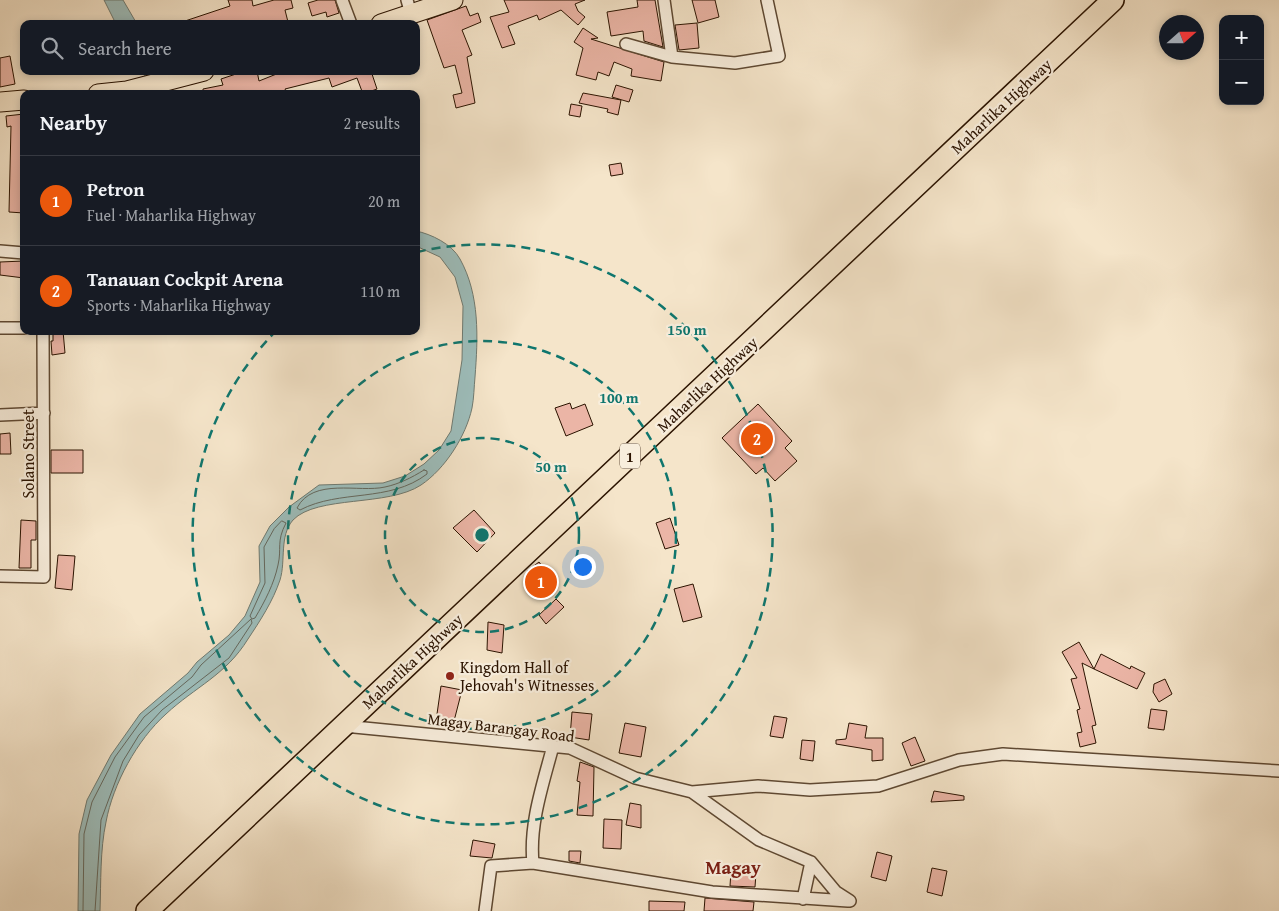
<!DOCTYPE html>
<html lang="en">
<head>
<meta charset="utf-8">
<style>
	body { margin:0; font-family:"Gentium Book Plus",serif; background:#20242c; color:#f1f3f6 }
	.controls { position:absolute; right:15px; top:15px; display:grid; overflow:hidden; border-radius:10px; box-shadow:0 2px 8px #0003 }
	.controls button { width:45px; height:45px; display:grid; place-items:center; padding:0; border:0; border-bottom:1px solid #363941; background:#171b24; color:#f1f3f6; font:25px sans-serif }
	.compass { position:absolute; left:1159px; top:15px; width:45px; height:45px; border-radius:50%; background:#171b24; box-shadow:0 2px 8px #0003; rotate:69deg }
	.you { position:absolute; left:582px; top:566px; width:18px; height:18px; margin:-12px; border:4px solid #fff; border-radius:50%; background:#1a73e8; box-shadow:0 0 0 8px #1a73e833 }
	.badge { display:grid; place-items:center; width:32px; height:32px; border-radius:50%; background:#ea580c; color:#fff; font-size:16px; font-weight:700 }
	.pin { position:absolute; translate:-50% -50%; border:2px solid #fff; box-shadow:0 1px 5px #0006 }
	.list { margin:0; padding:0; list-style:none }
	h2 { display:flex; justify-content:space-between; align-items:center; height:65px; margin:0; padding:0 20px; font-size:21px }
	h2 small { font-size:16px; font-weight:400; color:#9ea1a6 }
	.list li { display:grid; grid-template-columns:32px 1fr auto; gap:15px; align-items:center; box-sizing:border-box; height:90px; padding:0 20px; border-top:1px solid #363941 }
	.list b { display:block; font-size:19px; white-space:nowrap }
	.list p { margin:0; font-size:16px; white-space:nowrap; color:#9ea1a6 }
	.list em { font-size:16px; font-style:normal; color:#9ea1a6 }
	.icon { flex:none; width:28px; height:28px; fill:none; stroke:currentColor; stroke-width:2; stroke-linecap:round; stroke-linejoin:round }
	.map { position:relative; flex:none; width:1279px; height:911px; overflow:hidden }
	.search { position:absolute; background:#171b24; box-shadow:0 2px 8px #0003; left:20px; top:20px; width:400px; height:55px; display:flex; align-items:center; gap:12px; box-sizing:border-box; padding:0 18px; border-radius:10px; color:#9ea1a6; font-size:19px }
	.panel { position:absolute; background:#171b24; box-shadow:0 2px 8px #0003; left:20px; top:90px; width:400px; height:245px; border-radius:10px }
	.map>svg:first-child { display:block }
</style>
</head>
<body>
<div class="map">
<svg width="1279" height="911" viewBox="0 0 1279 911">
	<rect width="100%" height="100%" fill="#f5e5ca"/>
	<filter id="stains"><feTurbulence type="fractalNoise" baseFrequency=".004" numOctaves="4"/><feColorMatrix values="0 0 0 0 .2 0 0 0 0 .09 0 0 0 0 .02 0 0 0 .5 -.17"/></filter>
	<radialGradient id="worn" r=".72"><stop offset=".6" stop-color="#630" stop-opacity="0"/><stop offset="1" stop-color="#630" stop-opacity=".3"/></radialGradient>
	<path fill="#9dbebc" stroke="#6f7a71" d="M104,0H123L137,24H116Z
		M143,71H163L174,94H152Z
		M416,231C431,234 452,244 460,259C480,295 478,338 475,377C474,387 474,398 472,408C466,436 445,469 421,485C388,507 317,495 293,520C279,536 286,561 280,580C273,601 260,621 248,639C226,675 195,687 166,714C137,740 113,784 106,822C100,850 101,882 100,911H78L79,834L87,800L111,755L140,714L188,673L197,662L229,635L245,616L260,582L259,546L270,526L289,507L319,485L383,483L405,476L424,464L439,450L451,431L462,360L463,306L455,277L440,257L416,246Z"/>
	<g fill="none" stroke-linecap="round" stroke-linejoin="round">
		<path stroke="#64685e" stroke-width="1" d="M424,470L427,471V474C389,503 340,489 300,510L297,508C313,477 359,493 385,487C399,484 411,478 424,470Z
			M282,521L286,523C276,542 282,548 278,565C274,584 265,601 255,618L252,619L250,616L265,583L264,547L274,529Z
			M83,911L84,834L92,802L115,757L144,717L192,677L201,665L251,619L252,623L229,658L162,710L139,735L123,761L101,820L95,911"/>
	</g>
	<path fill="#ebb5a6" stroke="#2b1300" d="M228,0H252L253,6L274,0H291L293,8L285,10L288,22L282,24H182V22L230,6Z
		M318,0H335L339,13L327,17L326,12L312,16L308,3Z
		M504,0H585L575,4L578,11L585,17L578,25L561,10L539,20L537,15L508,26L515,44L502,48L490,17L509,12Z
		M637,0H655L663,47L644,41L643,31L611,36L607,12L638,7Z
		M692,0H715L719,17L698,23Z
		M466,6L470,16L478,13L481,22L462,30L472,55L467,57L475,103L456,108L453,95L462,93L455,65L444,68L427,20Z
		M697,23L699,48L679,50L675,25Z
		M583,28L598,38L591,39L664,62L661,81L631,76L632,69L614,62L609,76L598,72L596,80L576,75L583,48L574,42Z
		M10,56L15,84L0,87V58Z
		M245,71H257L259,81L284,71H371L377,89L363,94L357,78L332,87L329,78L285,89L287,94H203V89L223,85L221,79Z
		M616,85L633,90L629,102L612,97Z
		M583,93L621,100L618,115L607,112L608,109L579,103Z
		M571,104L582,106L580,117L569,115Z
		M24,114V213L9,212L11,126L7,127L6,116Z
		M621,163L623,174L611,176L609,165Z
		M24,261V278L0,275V262Z
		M53,331H63L65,353L52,355L51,341H53Z
		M570,403L572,409L585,404L593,425L566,436L555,408Z
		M758,404L792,441L785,448L797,461L775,481L763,468L756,474L722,438Z
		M10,433L11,454H0V434Z
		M51,450H83V473H51Z
		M474,510L495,533L477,552L453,528Z
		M670,518L679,545L665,549L656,523Z
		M21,520L36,521V540H31V568H19Z
		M58,555L75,556L72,590L55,588Z
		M539,562L555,583L543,593L527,571Z
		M693,584L702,617L683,622L674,589Z
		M556,599L564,607L546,624L539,615Z
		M488,622L504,625L502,653L487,650Z
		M1079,642L1094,669L1082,663L1096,725L1092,726L1096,743L1080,747L1077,733L1082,732L1077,710L1080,709L1071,679L1077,678L1062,652Z
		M1101,654L1130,669L1131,666L1145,673L1137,689L1094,669Z
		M1165,679L1172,694L1159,702L1153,692L1154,684Z
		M441,686L462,690L453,725L436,721Z
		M1151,709L1167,711L1164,730L1148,728Z
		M572,712L592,714L589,740L570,737Z
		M774,716L787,718L783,738L770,736Z
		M625,723L646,727L641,757L619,753Z
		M849,723L867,726L865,738H883V760L872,761V750L836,744V740L846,739Z
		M915,737L925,761L911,766L902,743Z
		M802,740L815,741L813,761L800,759Z
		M580,762L594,767L593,816L577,815L580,782L577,781Z
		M934,791L964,796V800L931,802Z
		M630,803L641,805V828L626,825Z
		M604,819L622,820L621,849L603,848Z
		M473,840L495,844L492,858L470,856Z
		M569,851H581L580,863L569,861Z
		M877,852L892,856L886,881L871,877Z
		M932,868L947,871L942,896L927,892Z
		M731,871L756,873L755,887L730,886Z
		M705,898L754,902L753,911H704Z
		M649,901L685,902L684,911H649Z"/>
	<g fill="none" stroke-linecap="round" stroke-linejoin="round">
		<g stroke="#5e4832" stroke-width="14">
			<path id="street" d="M342,0L351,24
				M407,0L411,14
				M626,44L672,57L664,0
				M672,57L735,63L779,56L767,0
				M0,251L24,253
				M0,328H24
				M0,415L44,413
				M0,576L44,577L43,331
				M344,726L570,748L635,778L692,792L759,840L811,862L836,892L850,901
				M553,746C543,784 529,824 533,863L712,892L848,901
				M692,792L758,786L810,790L878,786L959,760L1003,754L1279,771
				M803,899L811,862
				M485,911L491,866L533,863"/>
		</g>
		<g stroke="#2b1300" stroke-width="21">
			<path id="primary" d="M381,24L453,0
				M98,94L127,91L204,71
				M0,102L24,100"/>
		</g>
		<g stroke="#2b1300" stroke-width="24">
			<path id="highway" d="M147,911L1113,0"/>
		</g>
		<use href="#street" stroke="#f8eedd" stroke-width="11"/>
		<use href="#primary" stroke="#f5e5ca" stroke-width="19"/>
		<use href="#highway" stroke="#f5e5ca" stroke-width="21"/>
	</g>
	<g fill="none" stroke="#0f766e" stroke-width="2.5" stroke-dasharray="9 6">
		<circle cx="482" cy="535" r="97"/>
		<circle cx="482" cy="535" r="194"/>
		<path d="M417 252A290 290 0 1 1 275 332"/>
	</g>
	<circle fill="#8f2418" stroke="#f8eedd" stroke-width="2" cx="450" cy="676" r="5"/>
	<g text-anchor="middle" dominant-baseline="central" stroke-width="4.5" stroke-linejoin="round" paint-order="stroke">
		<rect fill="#f8eedd" stroke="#685542" stroke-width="1" x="620" y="443.5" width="20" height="25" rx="4"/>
		<g font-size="15" font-weight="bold" fill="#2b1300">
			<text x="630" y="456">1</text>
		</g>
		<g font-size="16" fill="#2b1300" stroke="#f8eedd">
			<text transform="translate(1001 106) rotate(-43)">Maharlika Highway</text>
			<text transform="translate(707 384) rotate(-43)">Maharlika Highway</text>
			<text transform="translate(28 454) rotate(-90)">Solano Street</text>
			<text transform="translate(412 661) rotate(-43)">Maharlika Highway</text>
			<text transform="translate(501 727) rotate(7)">Magay Barangay Road</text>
		</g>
		<g font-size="16" fill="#2b1300" stroke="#f8eedd" text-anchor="start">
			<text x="460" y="667">Kingdom Hall of<tspan x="460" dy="18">Jehovah's Witnesses</tspan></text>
		</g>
		<g font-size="19" font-weight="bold" fill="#7a1f14" stroke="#f8eedd">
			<text x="733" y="867">Magay</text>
		</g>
	</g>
	<circle cx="482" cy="535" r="8" fill="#0f766e" stroke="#f8eedd" stroke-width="2.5"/>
	<g font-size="15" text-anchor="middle" font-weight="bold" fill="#0f766e" stroke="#f8eedd" stroke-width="4.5" stroke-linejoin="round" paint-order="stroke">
		<text x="687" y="335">150 m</text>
		<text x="619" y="403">100 m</text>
		<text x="551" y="472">50 m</text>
	</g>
	<rect width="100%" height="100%" filter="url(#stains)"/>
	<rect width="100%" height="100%" fill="url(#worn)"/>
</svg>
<div class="controls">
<button>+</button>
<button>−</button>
</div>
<svg class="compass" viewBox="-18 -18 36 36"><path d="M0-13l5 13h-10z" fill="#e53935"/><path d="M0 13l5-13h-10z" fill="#9ea1a6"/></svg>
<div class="you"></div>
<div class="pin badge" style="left:541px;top:582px">1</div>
<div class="pin badge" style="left:757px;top:439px">2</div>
<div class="search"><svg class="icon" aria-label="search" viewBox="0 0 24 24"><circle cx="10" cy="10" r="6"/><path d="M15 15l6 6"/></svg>Search here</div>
<section class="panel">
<h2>Nearby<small>2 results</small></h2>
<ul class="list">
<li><span class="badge">1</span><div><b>Petron</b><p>Fuel · Maharlika Highway</p></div><em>20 m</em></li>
<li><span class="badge">2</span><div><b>Tanauan Cockpit Arena</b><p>Sports · Maharlika Highway</p></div><em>110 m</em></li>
</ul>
</section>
</div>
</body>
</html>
